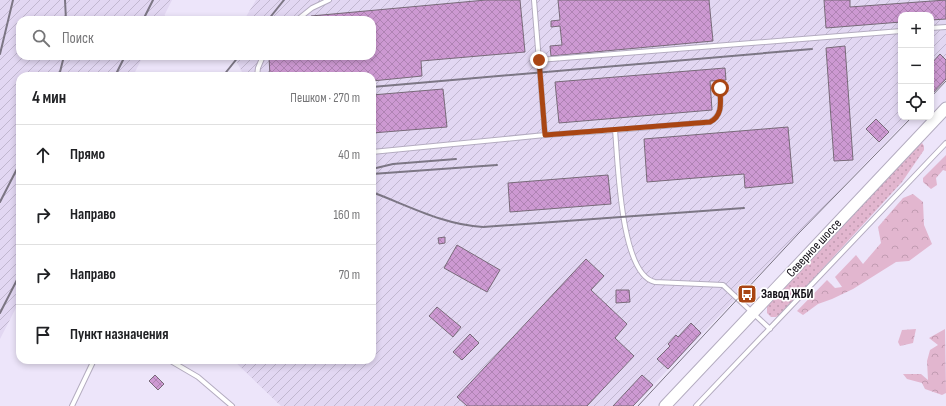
<!DOCTYPE html>
<html lang="ru">
<head>
<meta charset="utf-8">
<style>
	body { margin:0; font-family:"Sofia Sans Condensed",sans-serif; background:#f6f6f6; color:#202124 }
	.controls { position:absolute; right:12px; top:12px; display:grid; overflow:hidden; border-radius:8px; box-shadow:0 2px 6px #0003 }
	.controls button { width:36px; height:36px; display:grid; place-items:center; padding:0; border:0; border-bottom:1px solid #e0e0e0; background:#fff; color:#202124; font:20px sans-serif }
	.stop { position:absolute; width:12px; height:12px; margin:-9px; border:3px solid #a94513; border-radius:50%; background:#fff }
	.stop.end { background:#a94513; border-color:#fff; box-shadow:0 1px 4px #0008 }
	.list { margin:0; padding:0; list-style:none }
	h2 { display:flex; justify-content:space-between; align-items:center; height:52px; margin:0; padding:0 16px; font-size:17px }
	h2 small { font-size:13px; font-weight:400; color:#757577 }
	.list li { display:grid; grid-template-columns:26px 1fr auto; gap:12px; align-items:center; box-sizing:border-box; height:60px; padding:0 16px; border-top:1px solid #e0e0e0 }
	.list b { display:block; font-size:15px; white-space:nowrap }
	.list em { font-size:13px; font-style:normal; color:#757577 }
	.icon { flex:none; width:22px; height:22px; fill:none; stroke:currentColor; stroke-width:2; stroke-linecap:round; stroke-linejoin:round }
	.map { position:relative; flex:none; width:946px; height:406px; overflow:hidden }
	.search { position:absolute; background:#fff; box-shadow:0 2px 6px #0003; left:16px; top:16px; width:360px; height:44px; display:flex; align-items:center; gap:10px; box-sizing:border-box; padding:0 14px; border-radius:12px; color:#757577; font-size:15px }
	.panel { position:absolute; background:#fff; box-shadow:0 2px 6px #0003; left:16px; top:72px; width:360px; height:292px; border-radius:12px }
	.map>svg:first-child { display:block }
</style>
</head>
<body>
<div class="map">
<svg width="946" height="406" viewBox="0 0 946 406">
	<defs>
		<pattern id="industrial-furrows" width="10" height="10" patternUnits="userSpaceOnUse"><rect width="10" height="10" fill="#e2d7f2"/><path d="M-1 1l2-2M0 10L10 0M9 11l2-2" fill="none" stroke="#c1b7cf"/></pattern>
		<pattern id="grass-dots" width="8" height="8" patternUnits="userSpaceOnUse"><rect width="8" height="8" fill="#e2b6cf"/><path d="M2 2h.1M6 6h.1" fill="none" stroke="#c19bb1" stroke-width="1.8" stroke-linecap="round"/></pattern>
		<pattern id="forest-crowns" width="20" height="18" patternUnits="userSpaceOnUse"><rect width="20" height="18" fill="#e2b6cf"/><path d="M2 6a3 3 0 1 1 6 0M12 15a3 3 0 1 1 6 0" fill="none" stroke="#c19bb1"/></pattern>
		<pattern id="building-cross-hatch" width="8" height="8" patternUnits="userSpaceOnUse"><rect width="8" height="8" fill="#cd99d2"/><path d="M0 0l8 8M0 8l8-8" fill="none" stroke="#af83b3"/></pattern>
	</defs>
	<rect width="100%" height="100%" fill="#ede5fa"/>
	<path fill="url(#industrial-furrows)" d="M0,0H172L162,20H20V56H143L133,76H20V300L0,339Z
		M256,0H946V79L931,95V15H901V117H910L633,406H281L233,360H372V76H244L234,56H372V20H244Z"/>
	<path fill="url(#grass-dots)" d="M922,143L924,146V150L902,182L782,313L776,317H771L767,313V305L917,145Z"/>
	<path fill="url(#forest-crowns)" d="M946,155V171L943,170L936,178L937,185L931,189L923,182V178Z
		M913,194L923,202L924,225L932,244L909,261L896,262L853,289L832,299L818,304L803,315L797,311L827,280L835,288L842,287L835,277L856,255L863,264L881,243L878,227L903,198Z
		M916,329L913,343L900,346L898,342L902,330Z
		M945,329L946,393L942,395L925,389L922,383L907,379L903,374H921L928,380L927,361L930,350L938,345L929,338Z"/>
	<path fill="url(#building-cross-hatch)" stroke="#786a79" d="M486,0H520L525,52L421,61L422,76L372,81V76H270L269,57L372,56V20H311V16Z
		M558,0H709L713,41L551,56L550,46L562,45L560,26L551,27V21L560,20Z
		M824,0H850V7L946,0V19L931,20V15H901V22L826,28Z
		M845,46L853,160L834,161L826,48Z
		M940,54L946,60V79L931,95V64Z
		M725,68L726,80L710,81L712,110L559,123L555,82Z
		M443,89L447,127L372,133V95Z
		M876,119L889,132L879,142L866,129Z
		M788,127L793,183L745,188L744,174L647,182L644,139Z
		M608,175L611,204L510,212L508,183Z
		M445,237V243L439,244L438,238Z
		M457,245L500,270L487,292L444,268Z
		M586,259L604,276L591,290L627,324L615,338L634,356L587,406H467L457,397Z
		M616,290H629L630,302L616,303Z
		M437,307L461,327L453,337L429,316Z
		M691,323L701,333L668,369L657,359L670,346L668,344L676,335L678,337Z
		M470,334L479,343L462,360L453,352Z
		M155,375L164,384L158,390L149,381Z
		M642,375L653,385L633,406H613Z"/>
	<g fill="none" stroke-linecap="round" stroke-linejoin="round">
		<g stroke="#b4acc0" stroke-width="6">
			<path id="service" d="M534,0L545,135
				M297,20L312,8L329,0
				M931,28L946,27
				M539,60L901,31
				M257,76L258,68L263,56
				M615,130L710,122C724,115 720,100 720,88
				M372,152L545,135L615,130C618,160 620,275 655,282L723,285L770,329
				M169,360L198,377L232,406
				M72,406L94,360
				M696,406L946,143"/>
		</g>
		<g stroke="#b4acc0" stroke-width="13">
			<path id="secondary" d="M665,406L946,108"/>
		</g>
		<use href="#service" stroke="#fff" stroke-width="4"/>
		<use href="#secondary" stroke="#fff" stroke-width="11"/>
		<path stroke="#7c7684" stroke-width="1" d="M931,97L946,81
			M638,406L798,234L912,117"/>
		<path stroke="#7c7684" stroke-width="2" d="M65,0L66,20
			M143,20L153,0
			M268,20L284,0
			M0,54L13,0
			M59,76L64,56
			M115,76L125,56
			M223,76L239,56
			M372,87L812,49
			M372,169L393,164L456,159
			M372,174L497,165
			M372,192C409,206 444,225 483,227L744,208
			M0,202L20,163
			M0,313L20,274"/>
	</g>
	<g fill="none" stroke-linecap="round" stroke-linejoin="round">
		<path stroke="#a94513" stroke-width="5" d="M539,60L545,135L710,122C724,115 720,100 720,88"/>
	</g>
	<defs>
		<g id="bus-square" transform="scale(1)"><rect x="-9" y="-9" width="18" height="18" rx="4" fill="#a94513" stroke="#fff"/><path d="M-5-6H5V4H4V6H2V4H-2V6H-4V4H-5ZM-3.5-4V0h7V-4ZM-3.5 1.2v1.5H-2V1.2ZM2 1.2v1.5H3.5V1.2Z" fill="#fff"/></g>
	</defs>
	<g fill-rule="evenodd">
		<use href="#bus-square" x="747" y="294"/>
	</g>
	<g text-anchor="middle" dominant-baseline="central" stroke-width="3.5" stroke-linejoin="round" paint-order="stroke">
		<g font-size="13" fill="#100d14" stroke="#fff">
			<text transform="translate(814 248) rotate(-47)">Северное шоссе</text>
		</g>
		<g font-size="13" font-weight="bold" fill="#100d14" stroke="#fff" text-anchor="start">
			<text x="761" y="294">Завод ЖБИ</text>
		</g>
	</g>
</svg>
<div class="controls">
<button>+</button>
<button>−</button>
<button><svg class="icon" aria-label="locate" viewBox="0 0 24 24"><circle cx="12" cy="12" r="6"/><path d="M12 2v4M12 18v4M2 12h4M18 12h4"/></svg></button>
</div>
<div class="stop" style="left:720px;top:88px"></div>
<div class="stop end" style="left:539px;top:60px"></div>
<div class="search"><svg class="icon" aria-label="search" viewBox="0 0 24 24"><circle cx="10" cy="10" r="6"/><path d="M15 15l6 6"/></svg>Поиск</div>
<section class="panel">
<h2>4 мин<small>Пешком · 270 m</small></h2>
<ul class="list">
<li><svg class="icon" aria-label="ahead" viewBox="0 0 24 24"><path d="M12 20V5M6 11l6-6 6 6"/></svg><div><b>Прямо</b></div><em>40 m</em></li>
<li><svg class="icon" aria-label="right" viewBox="0 0 24 24"><path d="M7 20v-9h11M14 6l5 5-5 5"/></svg><div><b>Направо</b></div><em>160 m</em></li>
<li><svg class="icon" aria-label="right" viewBox="0 0 24 24"><path d="M7 20v-9h11M14 6l5 5-5 5"/></svg><div><b>Направо</b></div><em>70 m</em></li>
<li><svg class="icon" aria-label="arrive" viewBox="0 0 24 24"><path d="M6 21V4h12l-3 4 3 4H6"/></svg><div><b>Пункт назначения</b></div></li>
</ul>
</section>
</div>
</body>
</html>
